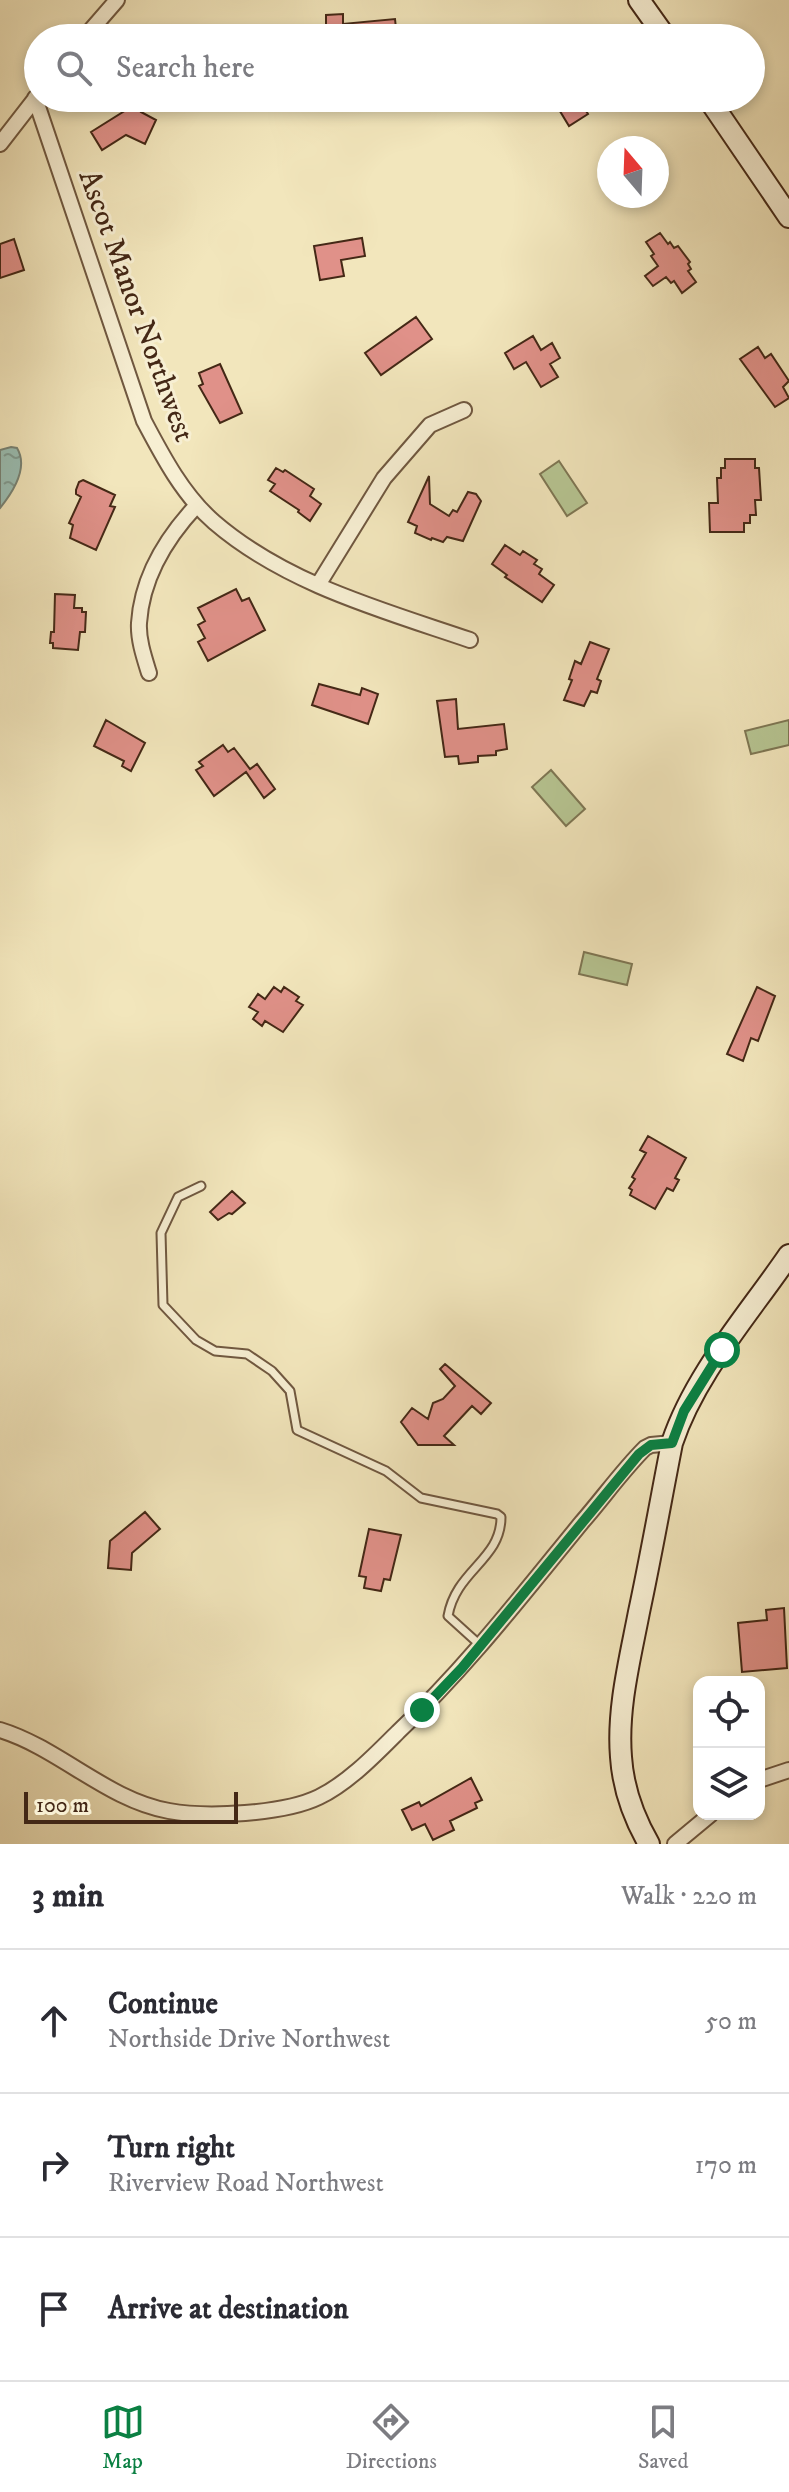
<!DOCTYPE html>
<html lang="en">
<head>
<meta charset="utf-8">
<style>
	body { margin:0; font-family:"IM FELL DW Pica",serif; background:#f7f7f7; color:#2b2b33 }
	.controls { position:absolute; right:24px; bottom:24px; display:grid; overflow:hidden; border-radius:16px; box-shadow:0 4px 12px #0003 }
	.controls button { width:72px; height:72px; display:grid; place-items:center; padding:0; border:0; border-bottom:2px solid #e1e1e2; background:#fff; color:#2b2b33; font:40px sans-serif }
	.compass { position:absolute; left:597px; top:136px; width:72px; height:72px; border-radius:50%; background:#fff; box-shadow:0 4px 12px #0003; rotate:341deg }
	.scale { position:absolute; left:24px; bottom:20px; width:214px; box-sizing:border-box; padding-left:8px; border:4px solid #442816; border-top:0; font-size:22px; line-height:28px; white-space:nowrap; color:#442816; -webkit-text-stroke:6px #f7efd3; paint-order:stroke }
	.stop { position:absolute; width:24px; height:24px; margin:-18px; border:6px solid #0b8043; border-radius:50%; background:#fff }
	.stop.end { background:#0b8043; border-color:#fff; box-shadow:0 2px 8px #0008 }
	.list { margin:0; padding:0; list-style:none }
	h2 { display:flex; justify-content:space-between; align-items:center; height:104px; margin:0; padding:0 32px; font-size:34px }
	h2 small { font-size:26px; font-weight:400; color:#7c7c81 }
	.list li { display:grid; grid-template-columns:52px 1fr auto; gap:24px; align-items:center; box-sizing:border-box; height:144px; padding:0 32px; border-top:2px solid #e1e1e2 }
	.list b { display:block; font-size:30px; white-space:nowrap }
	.list p { margin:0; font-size:26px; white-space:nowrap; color:#7c7c81 }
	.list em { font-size:26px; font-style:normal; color:#7c7c81 }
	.icon { flex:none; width:44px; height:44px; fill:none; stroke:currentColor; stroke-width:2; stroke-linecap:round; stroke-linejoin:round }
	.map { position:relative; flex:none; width:789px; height:1844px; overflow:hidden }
	.search { position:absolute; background:#fff; box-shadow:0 4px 12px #0003; left:24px; right:24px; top:24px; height:88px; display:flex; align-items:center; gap:20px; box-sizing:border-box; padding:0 28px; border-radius:44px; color:#7c7c81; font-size:30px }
	.sheet { height:536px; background:#fff }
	nav { display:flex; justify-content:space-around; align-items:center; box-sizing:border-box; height:112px; border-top:2px solid #e1e1e2; background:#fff; font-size:22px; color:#7c7c81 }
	nav a { display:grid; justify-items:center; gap:4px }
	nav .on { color:#0b8043 }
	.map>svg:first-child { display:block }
</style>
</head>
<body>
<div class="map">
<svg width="789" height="1844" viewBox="0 0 789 1844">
	<defs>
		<pattern id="water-ripples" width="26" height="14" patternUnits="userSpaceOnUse" patternTransform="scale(2)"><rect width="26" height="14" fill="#9bbfb4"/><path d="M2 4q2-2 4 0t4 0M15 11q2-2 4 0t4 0" fill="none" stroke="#809b91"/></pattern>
	</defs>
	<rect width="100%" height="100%" fill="#f2e6bc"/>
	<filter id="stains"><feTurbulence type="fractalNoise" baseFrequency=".0025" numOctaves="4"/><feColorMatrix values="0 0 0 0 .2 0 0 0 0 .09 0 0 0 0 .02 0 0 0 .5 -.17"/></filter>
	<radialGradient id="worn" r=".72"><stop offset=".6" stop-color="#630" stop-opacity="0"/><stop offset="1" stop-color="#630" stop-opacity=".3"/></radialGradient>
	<path fill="#b7c693" stroke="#7e7754" stroke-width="2" d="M559,461L587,503L567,516L540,474Z
		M789,720V745L751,754L745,731Z
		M551,770L585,809L566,826L532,787Z
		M584,952L632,964L627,985L579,974Z"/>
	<path fill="url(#water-ripples)" stroke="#788375" stroke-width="2" d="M11,447L17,448C29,468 13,492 0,508V450Z"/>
	<path fill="#e09189" stroke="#442816" stroke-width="2" d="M343,14V24L395,19L397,38H326V15Z
		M132,98H148L141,112L156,120L145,144L126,135L102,150L91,132L126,110Z
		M552,98H597L583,106L588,114L569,126Z
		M660,233L668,244L670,242L674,248L678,246L690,262L688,264L691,269L688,271L696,282L682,293L674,281L671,283L666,277L653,286L645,276L658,266L651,256L654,254L646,242Z
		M362,238L365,256L341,260L344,276L320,280L314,246Z
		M14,239L24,270L0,278V244Z
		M416,317L432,339L381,375L365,353Z
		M533,336L541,350L552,343L560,358L550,364L558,377L541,387L526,362L514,369L505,353Z
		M758,347L765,358L771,354L789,381L783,387L789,398L775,407L740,359Z
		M220,364L242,413L220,423L199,386L203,384L199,373Z
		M725,459H755V468H759L761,500H755L756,515H750V523H744V532H710L709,503H718L717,478H721V468H725Z
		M276,468L283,472L285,470L314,489L310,496L321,504L310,521L298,512L299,510L270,491L275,484L268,480Z
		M429,476L430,504L449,516L453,510L457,512L468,492L476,494L481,501L463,541L447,537L443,542L432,538L431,540L415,533L417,526L408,522Z
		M83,480L115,495L110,506L115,507L96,550L70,538L73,525L69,523L81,497L76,494V490L79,482Z
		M505,545L520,555L523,551L537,560L534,564L542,569L539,574L554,585L542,602L505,577L507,575L492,564Z
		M236,589L242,601L249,598L265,630L208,661L198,642L205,638L198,625L205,621L198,608Z
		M55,594L75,595L74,608H82V612H86L85,632H80L78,650L53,648V643H50L51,632H54Z
		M590,642L609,649L597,679L601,681L597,693L591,691L584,706L564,700L572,680L569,679L575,661L581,664Z
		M319,684L360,695L362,688L378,694L368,724L312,705Z
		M456,699L458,729L504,724L507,749L496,751V755L478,756V762L459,764L458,756L445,757L437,701Z
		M106,720L145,743L131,771L122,766L124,761L94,746Z
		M223,745L228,752L234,748L250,769L257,764L275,789L264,798L246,772L214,796L196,770L203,766L199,762Z
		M274,987L281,992L284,987L299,997L296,1001L303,1005L283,1032L265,1021L262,1026L253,1019L258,1012L249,1007L258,994L265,999Z
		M757,987L775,996L758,1041L751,1038L743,1061L727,1054Z
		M648,1136L686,1158L675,1178L679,1180L673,1191L667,1188L655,1209L630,1195L632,1190L629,1188L635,1179L632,1177L646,1153L640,1150Z
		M232,1191L245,1203L232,1214L229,1213L218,1220L210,1212Z
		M445,1364L491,1403L481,1414L472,1406L444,1436L454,1445H418L401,1422L412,1408L428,1419L433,1403L443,1399L455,1386L440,1369Z
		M145,1512L160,1529L132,1553L131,1570L108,1568L110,1541Z
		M369,1529L401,1535L390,1580L384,1579L381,1591L364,1588L366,1577L359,1576Z
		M784,1608L787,1668L742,1672L738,1623L767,1620L766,1610Z
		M471,1778L482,1800L475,1803L477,1808L450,1821L454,1830L433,1840L425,1824L412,1830L402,1810L419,1802L421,1806Z"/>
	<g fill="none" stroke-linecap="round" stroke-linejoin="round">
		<g stroke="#705840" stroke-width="11">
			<path id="service" d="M201,1186L178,1197L161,1233L163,1305L196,1340L215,1351L247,1354L272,1371L290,1391L297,1430L386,1471L421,1498L497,1514L501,1517C501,1560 456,1570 448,1616L480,1645"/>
		</g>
		<g stroke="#705840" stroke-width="18">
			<path id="minor" d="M84,38L117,0
				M35,98L144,421C163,457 183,495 214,522C286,584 382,610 470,640
				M0,144L38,95
				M318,585L384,478L430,425L464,410
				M149,673C144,657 138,639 139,623C142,576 166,538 197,505
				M0,1730C59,1748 107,1800 169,1811C207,1818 284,1814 319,1797C348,1783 375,1755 398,1732C466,1668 523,1594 582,1522C603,1498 622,1471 645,1448L651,1445L672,1443
				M759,1780L789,1770
				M675,1844L711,1814"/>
		</g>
		<g stroke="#442816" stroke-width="24">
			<path id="secondary" d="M639,0L666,38
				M708,98L789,217
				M649,1844C634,1818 623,1787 621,1757C617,1709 630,1659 639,1612C651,1556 661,1499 672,1443C695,1374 748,1315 789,1255"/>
		</g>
		<use href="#service" stroke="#f7efd3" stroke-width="7"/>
		<use href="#minor" stroke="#f7efd3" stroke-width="14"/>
		<use href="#secondary" stroke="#f7efd3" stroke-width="20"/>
	</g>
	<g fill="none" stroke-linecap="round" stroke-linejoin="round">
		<path stroke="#0b8043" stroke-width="10" d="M422,1710L462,1668L639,1454L651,1445L672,1443L684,1411L722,1350"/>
	</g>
	<g text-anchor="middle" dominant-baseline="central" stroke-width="6" stroke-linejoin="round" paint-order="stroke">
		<g font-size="30" fill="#442816" stroke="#f7efd3">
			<text transform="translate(136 306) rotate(70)">Ascot Manor Northwest</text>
		</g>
	</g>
	<rect width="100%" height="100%" filter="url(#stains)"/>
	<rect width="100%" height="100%" fill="url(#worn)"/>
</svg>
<div class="controls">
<button><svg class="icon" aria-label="locate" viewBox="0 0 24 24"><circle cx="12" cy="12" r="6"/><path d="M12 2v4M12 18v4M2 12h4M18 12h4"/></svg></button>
<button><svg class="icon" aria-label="layers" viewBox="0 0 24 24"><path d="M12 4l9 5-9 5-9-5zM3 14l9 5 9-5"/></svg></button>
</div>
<svg class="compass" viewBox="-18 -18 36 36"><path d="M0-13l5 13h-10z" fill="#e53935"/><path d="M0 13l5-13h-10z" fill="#7c7c81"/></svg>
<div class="scale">100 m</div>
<div class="stop" style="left:722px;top:1350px"></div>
<div class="stop end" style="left:422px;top:1710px"></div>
<div class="search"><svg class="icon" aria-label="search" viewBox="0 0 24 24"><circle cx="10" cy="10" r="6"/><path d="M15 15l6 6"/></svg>Search here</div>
</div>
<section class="sheet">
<h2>3 min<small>Walk · 220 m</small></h2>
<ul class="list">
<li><svg class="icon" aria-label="ahead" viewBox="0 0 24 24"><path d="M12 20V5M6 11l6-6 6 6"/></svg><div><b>Continue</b><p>Northside Drive Northwest</p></div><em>50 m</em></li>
<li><svg class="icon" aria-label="right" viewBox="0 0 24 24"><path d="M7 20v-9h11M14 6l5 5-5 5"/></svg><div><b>Turn right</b><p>Riverview Road Northwest</p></div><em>170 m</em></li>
<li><svg class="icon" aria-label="arrive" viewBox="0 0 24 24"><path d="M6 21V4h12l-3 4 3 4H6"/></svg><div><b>Arrive at destination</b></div></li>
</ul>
</section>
<nav>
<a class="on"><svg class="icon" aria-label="map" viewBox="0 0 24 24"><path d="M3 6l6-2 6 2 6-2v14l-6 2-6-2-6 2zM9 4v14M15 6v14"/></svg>Map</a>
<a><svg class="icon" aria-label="directions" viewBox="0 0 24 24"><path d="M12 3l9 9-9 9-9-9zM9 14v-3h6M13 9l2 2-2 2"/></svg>Directions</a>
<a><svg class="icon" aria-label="saved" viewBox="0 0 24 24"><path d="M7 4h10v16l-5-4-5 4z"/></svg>Saved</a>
</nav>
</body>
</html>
